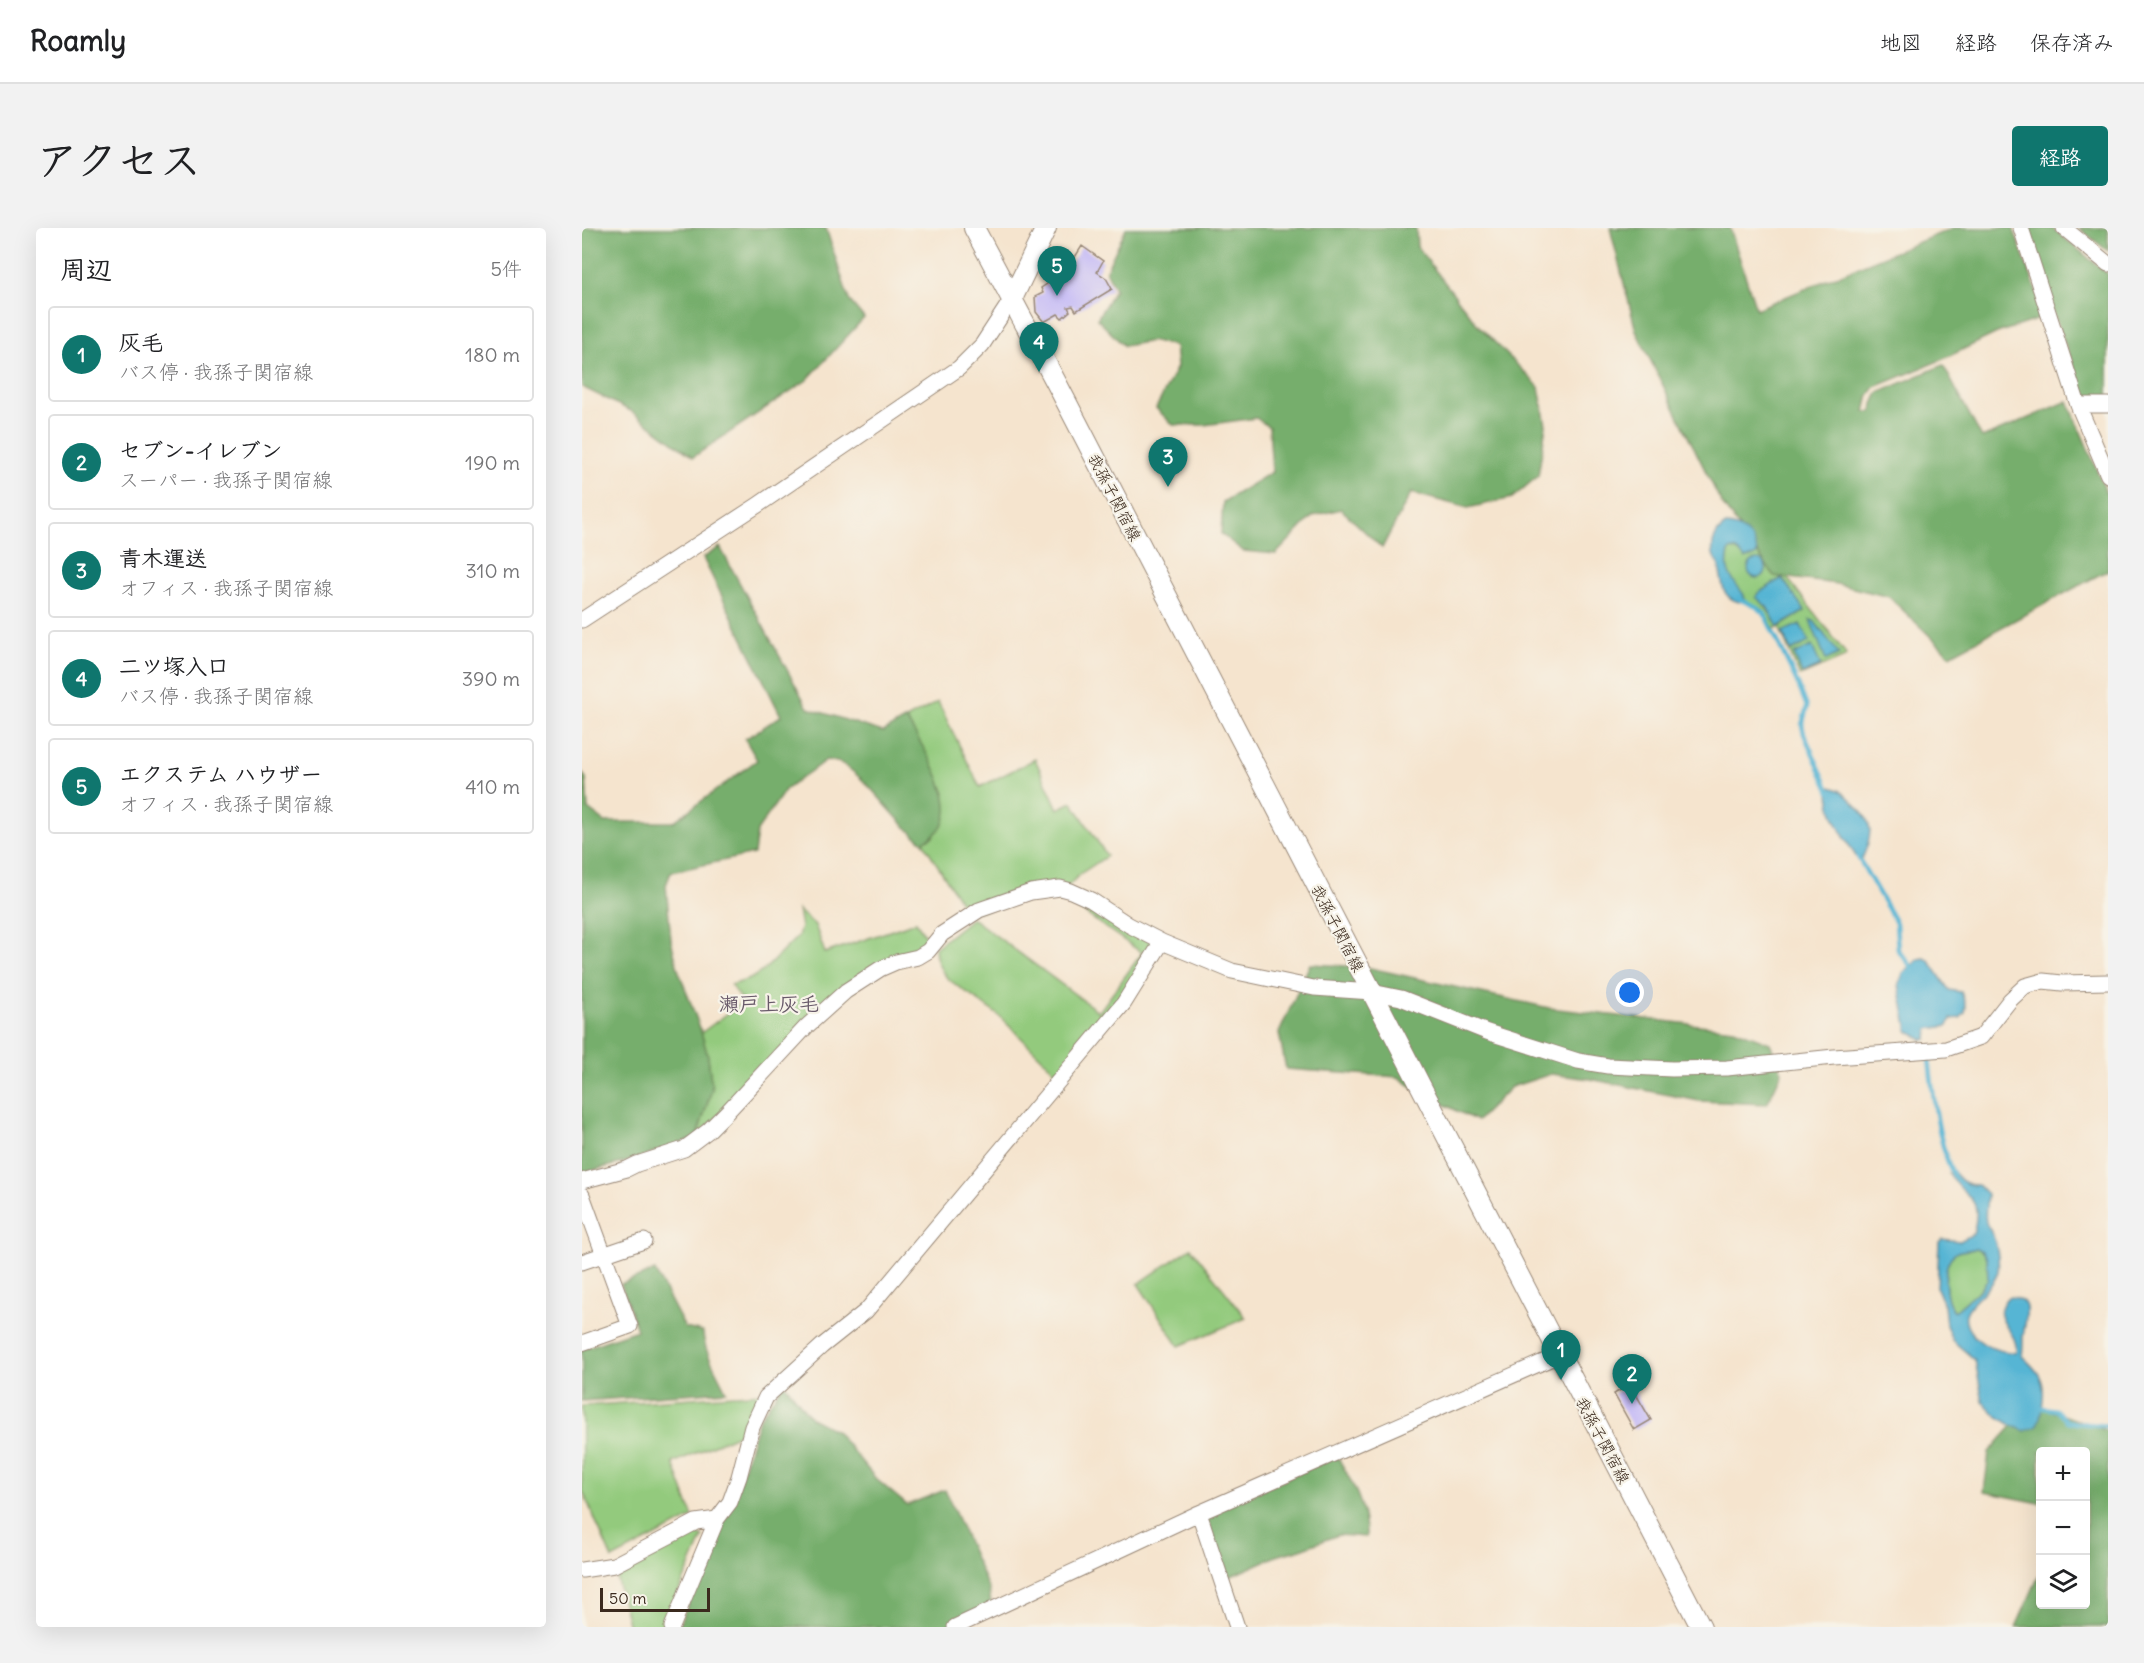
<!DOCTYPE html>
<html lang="ja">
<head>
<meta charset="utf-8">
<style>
	body { margin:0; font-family:Delius,"Klee One",sans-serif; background:#f2f2f2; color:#202124 }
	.controls { position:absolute; right:18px; bottom:18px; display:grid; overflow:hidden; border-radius:6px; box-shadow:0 6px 24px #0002 }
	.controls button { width:54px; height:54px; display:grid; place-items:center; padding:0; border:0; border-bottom:2px solid #e0e0e0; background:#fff; color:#202124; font:30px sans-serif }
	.scale { position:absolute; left:18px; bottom:15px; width:110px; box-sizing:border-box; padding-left:6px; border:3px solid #3b2a1e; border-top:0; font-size:16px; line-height:21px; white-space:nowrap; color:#3b2a1e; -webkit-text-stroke:4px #f7f3e8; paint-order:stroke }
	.you { position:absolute; left:1048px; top:765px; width:21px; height:21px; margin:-15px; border:4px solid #fff; border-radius:50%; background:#1a73e8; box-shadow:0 0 0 9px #1a73e833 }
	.badge { display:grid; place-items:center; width:39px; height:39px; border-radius:50%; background:#0f766e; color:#fff; font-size:20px; font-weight:700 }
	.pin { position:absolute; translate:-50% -50px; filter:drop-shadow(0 2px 3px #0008) }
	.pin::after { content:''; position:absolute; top:32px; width:21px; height:18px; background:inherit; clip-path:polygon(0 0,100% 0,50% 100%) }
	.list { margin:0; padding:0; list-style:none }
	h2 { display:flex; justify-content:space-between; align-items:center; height:78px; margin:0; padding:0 24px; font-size:26px }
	h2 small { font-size:20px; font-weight:400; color:#757577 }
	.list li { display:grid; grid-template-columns:39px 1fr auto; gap:18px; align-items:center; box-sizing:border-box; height:96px; margin:0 12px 12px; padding:0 12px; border:2px solid #e0e0e0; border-radius:6px }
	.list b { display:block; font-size:22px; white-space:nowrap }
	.list p { margin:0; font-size:20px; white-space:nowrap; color:#757577 }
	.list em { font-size:20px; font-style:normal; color:#757577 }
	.icon { flex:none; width:33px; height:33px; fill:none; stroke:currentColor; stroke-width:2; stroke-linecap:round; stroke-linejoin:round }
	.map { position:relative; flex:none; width:1526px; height:1399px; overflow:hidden; border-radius:6px }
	header { display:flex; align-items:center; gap:36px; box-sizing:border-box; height:84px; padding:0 30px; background:#fff; border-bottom:2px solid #e0e0e0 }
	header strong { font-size:28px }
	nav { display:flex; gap:33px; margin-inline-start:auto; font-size:21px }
	.intro { display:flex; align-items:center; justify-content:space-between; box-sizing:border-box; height:144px; padding:0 36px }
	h1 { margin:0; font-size:42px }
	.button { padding:15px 27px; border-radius:6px; background:#0f766e; color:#fff; font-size:21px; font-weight:700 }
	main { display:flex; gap:36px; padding:0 36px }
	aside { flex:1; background:#fff; border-radius:6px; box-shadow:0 6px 24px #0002 }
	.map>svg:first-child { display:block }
</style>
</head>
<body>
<header>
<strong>Roamly</strong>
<nav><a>地図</a><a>経路</a><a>保存済み</a></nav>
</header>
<div class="intro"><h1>アクセス</h1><a class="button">経路</a></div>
<main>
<aside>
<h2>周辺<small>5件</small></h2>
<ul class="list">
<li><span class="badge">1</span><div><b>灰毛</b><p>バス停 · 我孫子関宿線</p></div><em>180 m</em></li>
<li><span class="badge">2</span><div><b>セブン-イレブン</b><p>スーパー · 我孫子関宿線</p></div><em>190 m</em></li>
<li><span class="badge">3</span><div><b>青木運送</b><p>オフィス · 我孫子関宿線</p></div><em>310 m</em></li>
<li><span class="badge">4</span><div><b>二ツ塚入口</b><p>バス停 · 我孫子関宿線</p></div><em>390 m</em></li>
<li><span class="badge">5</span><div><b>エクステム ハウザー</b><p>オフィス · 我孫子関宿線</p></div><em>410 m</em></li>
</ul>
</aside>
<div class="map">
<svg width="1526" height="1399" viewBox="0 0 1526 1399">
	<rect width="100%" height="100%" fill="#f7f3e8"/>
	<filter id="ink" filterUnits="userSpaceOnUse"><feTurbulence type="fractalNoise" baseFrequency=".0167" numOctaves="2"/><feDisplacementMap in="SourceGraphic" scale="12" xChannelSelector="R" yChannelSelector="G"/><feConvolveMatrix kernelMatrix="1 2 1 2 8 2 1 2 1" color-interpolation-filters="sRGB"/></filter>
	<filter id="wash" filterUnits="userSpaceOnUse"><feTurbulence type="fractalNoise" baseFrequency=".008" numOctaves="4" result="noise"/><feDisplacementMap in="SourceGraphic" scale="24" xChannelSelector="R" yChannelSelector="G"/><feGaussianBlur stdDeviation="1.35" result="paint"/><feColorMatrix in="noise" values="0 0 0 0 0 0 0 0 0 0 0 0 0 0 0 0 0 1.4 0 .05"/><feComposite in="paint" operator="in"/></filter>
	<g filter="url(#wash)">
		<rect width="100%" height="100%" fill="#f5e4ce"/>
		<path fill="#93ca7d" stroke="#677a4e" stroke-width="1.5" fill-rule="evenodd" d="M1150,321L1157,324L1175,322L1200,343L1264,426L1263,429L1218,448L1197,399L1192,401L1181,381L1163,373C1155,351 1140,352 1147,323ZM1200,350L1223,383L1197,399L1175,366Z
			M356,474L398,559L453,531L476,581L490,574L525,628L498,646L485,659L386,686L341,614L352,608L363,565L345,527L324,491Z
			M481,664L574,715L540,771L475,845L416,787L366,751C358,742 353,732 353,720L390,690L517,784L560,725L474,665Z
			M216,682L233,697L243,725L334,694L347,713L342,721L287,744L115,908L130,861L126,829L119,805L161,774L149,757L168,751L181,743L216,708L219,699Z
			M609,1020L664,1090L597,1118L556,1056Z
			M1394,1020L1400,1023L1405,1031L1406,1051L1400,1060L1372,1084C1362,1072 1359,1037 1372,1026C1378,1020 1387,1024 1394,1020Z
			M180,1165L166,1202L91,1235L111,1289L30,1331L0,1261V1178Z
			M112,1303L121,1309L81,1399H47L33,1344Z"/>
		<path fill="#76ae6c" stroke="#586c45" stroke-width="1.5" d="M0,0H244L267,72L282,90L225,152L111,229L49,183L0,159Z
			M544,0H834L835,19L895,96L957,159L964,197L956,248L930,270L886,280L829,265L800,320L759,281L731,288L694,326L661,323L639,306L641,274L690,244L687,199L674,190L622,197H591L574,180L595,139L593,118L571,113L542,118L515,91L533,61L524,43Z
			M1028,0H1148L1174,81L1371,0H1431L1462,83L1460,90L1415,105L1359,132L1293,159L1287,167L1283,184H1290L1291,176L1296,165L1361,137L1400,210L1486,173L1526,269V342L1368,427L1307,369L1255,356L1192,348L1139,274L1054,103Z
			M1439,0H1470L1526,46V173L1511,172L1501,163Z
			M1497,0H1526V23Z
			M138,319L226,480L301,504L324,491C339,516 378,571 359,599C355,606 348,610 341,614C311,592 293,558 262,537C258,534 250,533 244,532L203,562L175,603L172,626L89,644L84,657L89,712L96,741L118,800L126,829L130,861L115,908L111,911L44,934L0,945V545L4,550L6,581L23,594H91L175,532L163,511L199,488L121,330Z
			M728,736L784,739L967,780L1152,801L1188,815L1200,844L1185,876L1117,873L1008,851L969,846L929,859L895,893L838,864L816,849L704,841L697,805Z
			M73,1043L103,1100L121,1104C122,1125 135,1143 144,1163L0,1173V1121L55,1102L39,1056Z
			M202,1155L229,1190L254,1203L294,1251L325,1277L363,1262L407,1362L409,1375L398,1385L363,1399H96L151,1273L177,1191Z
			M1450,1176L1526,1203V1399H1434L1458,1345V1376H1504V1224H1458V1275L1402,1264L1407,1224Z
			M755,1228C770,1254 785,1279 784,1309L756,1307L719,1321L694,1328L643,1351L624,1286Z"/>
		<path fill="#56b5d4" stroke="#487079" stroke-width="1.5" fill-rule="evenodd" d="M1144,297C1161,298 1175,310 1175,327L1163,331L1155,322L1150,321L1147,323C1142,348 1150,349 1162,367L1161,371L1157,374C1138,369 1141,354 1137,339C1136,334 1132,331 1131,326C1129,314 1134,303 1144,297Z
			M1166 341a9 9 0 1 1 18 0a9 9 0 1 1-18 0Z
			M1200,350L1223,383L1196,399L1185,379L1174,369L1178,364Z
			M1228,392L1232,393L1257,426L1244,432Z
			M1218,396L1227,414L1209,423L1200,404Z
			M1230,418L1239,438L1220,446L1212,426Z
			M1247,559C1258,560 1263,566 1271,574C1293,594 1291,607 1279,633H1277C1263,611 1246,587 1247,559Z
			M1342,730L1347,732L1367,762L1379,764L1384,778L1383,785L1378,790L1369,791L1366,798L1346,801L1345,811L1341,812L1326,803L1317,757L1321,745L1337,731Z
			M1371,943C1379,953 1383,957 1396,957L1405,966C1405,974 1402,986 1404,994C1404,997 1407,999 1408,1002C1414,1012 1418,1031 1416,1043C1410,1069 1365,1078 1392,1108C1404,1120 1417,1123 1434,1125C1438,1101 1404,1092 1426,1069C1453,1069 1443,1091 1441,1109C1441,1115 1441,1122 1440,1128C1447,1135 1456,1142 1459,1151C1464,1163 1460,1189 1454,1199L1443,1203L1429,1197L1415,1188L1401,1174L1393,1132L1370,1112L1364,1097L1362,1077L1355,1060L1357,1014L1360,1011L1378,1013L1391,1006C1402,965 1383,973 1367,945ZM1394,1020L1400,1023L1405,1031L1406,1051L1400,1060L1372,1084C1362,1072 1359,1037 1372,1026C1378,1020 1387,1024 1394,1020Z"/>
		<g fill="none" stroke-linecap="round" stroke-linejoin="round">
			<path stroke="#56b5d4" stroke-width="4.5" d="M1159,372L1175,379L1182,385L1215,454L1225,479L1220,497L1222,506L1248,564
				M1276,629L1314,695L1316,722L1329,738L1330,744
				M1347,831C1351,865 1356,917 1372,948
				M1454,1179L1474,1182L1485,1193L1494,1195L1526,1198"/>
		</g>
		<g id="blocks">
			<path fill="#beb2f8" d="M500,18L521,33L515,44L524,50L530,61L494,83L491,78L486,79L488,83L480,90L476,86L462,94L454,84L453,69L461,65L459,60L468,54L467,50L488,37Z
				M1048,1156L1069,1192L1052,1202L1032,1166Z"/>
		</g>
	</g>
	<g filter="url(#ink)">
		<use href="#blocks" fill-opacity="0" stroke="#988776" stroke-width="1.5"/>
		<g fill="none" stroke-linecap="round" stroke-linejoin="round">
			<g stroke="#988776" stroke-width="17">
				<path id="minor" d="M1439,0L1496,177L1526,247
					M1482,0L1526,36
					M1496,177H1526
					M0,392L176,277L377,140L400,117L430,71
					M0,953L45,941L55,936L102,921L126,903L145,884L224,799L264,763L298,741L314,734L336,729L346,723L360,706L397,682L449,664L478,660L489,663L509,672L547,697L580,714L650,743L732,760L790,764L819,770L905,804L996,833L1026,838L1090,841L1145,840L1252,829L1364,821L1399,809L1428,772L1443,758L1461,753L1480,755L1526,754
					M0,967L48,1098L0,1115
					M0,1034L62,1013
					M617,1285L655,1399
					M0,1342L32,1337L114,1294L135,1291
					M90,1399L135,1291L148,1274L157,1249L170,1199L184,1169L240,1118L284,1083L542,775L580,714
					M373,1399L617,1285L977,1127"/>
			</g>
			<g stroke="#988776" stroke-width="22">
				<path id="major" d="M392,0L475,156L1119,1399
					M430,71L464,0"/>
			</g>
			<use href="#minor" stroke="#fff" stroke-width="15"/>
			<use href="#major" stroke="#fff" stroke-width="20"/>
		</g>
	</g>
	<g text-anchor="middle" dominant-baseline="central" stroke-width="4.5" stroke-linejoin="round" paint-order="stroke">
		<g font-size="16" fill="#3b2a1e" stroke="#f7f3e8">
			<text transform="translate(533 269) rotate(63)">我孫子関宿線</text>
			<text transform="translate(756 700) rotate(63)">我孫子関宿線</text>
			<text transform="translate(1021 1212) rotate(62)">我孫子関宿線</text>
		</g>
		<g font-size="20" font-weight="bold" fill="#695a6a" stroke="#f7f3e8">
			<text x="187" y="775">瀬戸上灰毛</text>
		</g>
	</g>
</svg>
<div class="controls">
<button>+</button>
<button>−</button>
<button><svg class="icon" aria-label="layers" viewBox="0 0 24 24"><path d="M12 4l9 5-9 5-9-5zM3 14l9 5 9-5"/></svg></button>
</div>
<div class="scale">50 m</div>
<div class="you"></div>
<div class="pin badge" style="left:979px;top:1152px">1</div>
<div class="pin badge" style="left:1050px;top:1176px">2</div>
<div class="pin badge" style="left:586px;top:259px">3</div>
<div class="pin badge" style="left:457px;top:144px">4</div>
<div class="pin badge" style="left:475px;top:68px">5</div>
</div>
</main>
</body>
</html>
